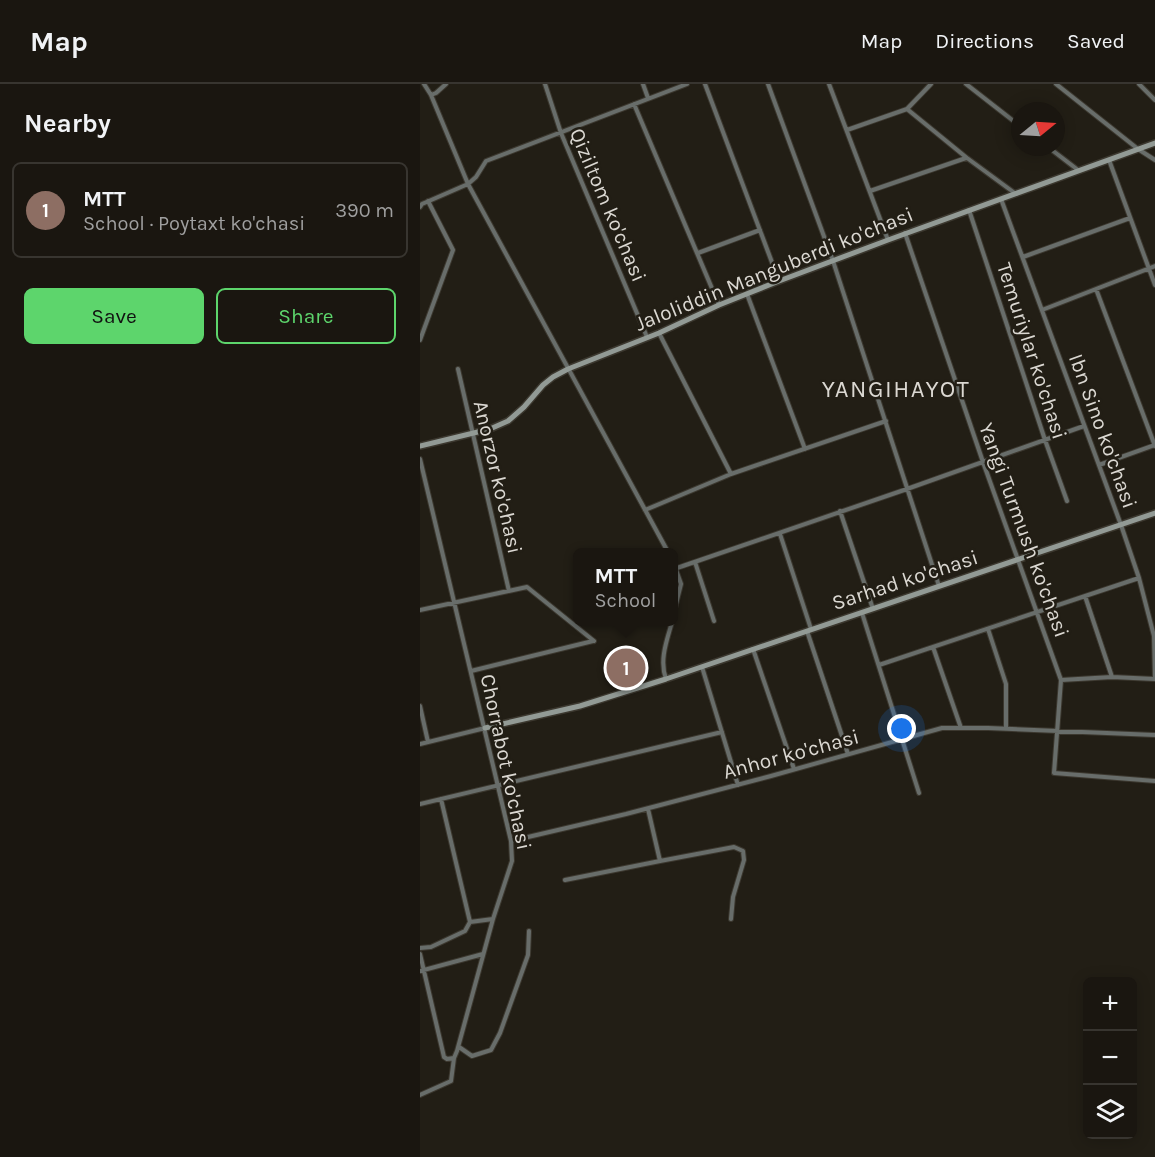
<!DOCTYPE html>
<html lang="en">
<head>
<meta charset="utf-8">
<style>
	body { margin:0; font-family:Karla,sans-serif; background:#27231e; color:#f1f3f6 }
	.controls { position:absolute; right:18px; bottom:18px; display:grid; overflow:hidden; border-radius:9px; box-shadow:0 3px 15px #0003 }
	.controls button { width:54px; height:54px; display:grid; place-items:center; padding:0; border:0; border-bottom:2px solid #383530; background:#1a1610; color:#f1f3f6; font:30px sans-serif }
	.compass { position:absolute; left:591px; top:18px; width:54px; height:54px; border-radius:50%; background:#1a1610; box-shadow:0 3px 15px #0003; rotate:72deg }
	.you { position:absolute; left:482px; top:645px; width:21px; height:21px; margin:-15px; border:4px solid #fff; border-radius:50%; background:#1a73e8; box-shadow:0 0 0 9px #1a73e833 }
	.badge { display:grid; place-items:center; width:39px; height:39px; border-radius:50%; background:#5dd56c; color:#fff; font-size:20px; font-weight:700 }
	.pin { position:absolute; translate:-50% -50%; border:3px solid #fff; box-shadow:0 2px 6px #0006 }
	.popup { position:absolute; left:153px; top:464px; width:105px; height:78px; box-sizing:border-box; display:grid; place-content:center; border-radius:9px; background:#1a1610; filter:drop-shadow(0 2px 4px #0005); font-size:20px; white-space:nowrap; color:#9f9f9f }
	.popup b { font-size:22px; color:#f1f3f6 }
	.popup::after { content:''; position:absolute; left:50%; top:100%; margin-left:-12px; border:12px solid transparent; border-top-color:#1a1610 }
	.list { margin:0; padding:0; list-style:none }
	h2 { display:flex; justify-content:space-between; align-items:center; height:78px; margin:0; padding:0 24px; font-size:26px }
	h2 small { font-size:20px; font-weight:400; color:#9f9f9f }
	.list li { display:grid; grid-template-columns:39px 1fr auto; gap:18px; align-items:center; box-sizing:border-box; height:96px; margin:0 12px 12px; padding:0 12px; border:2px solid #383530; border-radius:9px }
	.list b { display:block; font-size:22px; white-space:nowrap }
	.list p { margin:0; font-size:20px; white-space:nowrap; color:#9f9f9f }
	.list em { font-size:20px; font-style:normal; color:#9f9f9f }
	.actions { display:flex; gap:12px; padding:18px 24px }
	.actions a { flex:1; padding:14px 0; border:2px solid #5dd56c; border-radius:9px; text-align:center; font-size:21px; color:#5dd56c }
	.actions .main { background:#5dd56c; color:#111 }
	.icon { flex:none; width:33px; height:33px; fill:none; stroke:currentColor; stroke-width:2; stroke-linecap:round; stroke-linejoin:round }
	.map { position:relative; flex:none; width:735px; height:1073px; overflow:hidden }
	header { display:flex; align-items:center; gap:36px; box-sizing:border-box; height:84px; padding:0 30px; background:#1a1610; border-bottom:2px solid #383530 }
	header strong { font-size:28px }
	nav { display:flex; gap:33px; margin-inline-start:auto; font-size:21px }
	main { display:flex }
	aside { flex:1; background:#1a1610 }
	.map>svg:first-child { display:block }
</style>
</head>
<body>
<header>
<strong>Map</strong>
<nav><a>Map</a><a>Directions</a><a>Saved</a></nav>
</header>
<main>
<aside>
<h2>Nearby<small></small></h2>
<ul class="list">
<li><span class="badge" style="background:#8d6e63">1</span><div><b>MTT</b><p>School · Poytaxt ko'chasi</p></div><em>390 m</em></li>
</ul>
<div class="actions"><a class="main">Save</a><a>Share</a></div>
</aside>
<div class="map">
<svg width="735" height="1073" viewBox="0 0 735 1073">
	<rect width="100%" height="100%" fill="#221e15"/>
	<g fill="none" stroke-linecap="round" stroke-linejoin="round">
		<g stroke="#3c382f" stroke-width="6">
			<path id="street" d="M4,0L11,11L48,100L248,468
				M125,0L141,49L227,253
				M223,0L228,14
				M285,0L359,197
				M348,0L413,177L519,502
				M409,0L468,156
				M546,0L600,42
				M636,0L718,65L735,76
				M719,0L735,16
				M11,11L16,9L26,0
				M214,20L299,221
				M487,25L511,0
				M427,46L487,25L547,74L596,110
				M628,63L658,86
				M689,76L735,201
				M450,107L546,74
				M581,115L701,441L719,494L734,552L735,595
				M0,123L2,120L48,100L56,93L66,77L267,0
				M549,126L625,356L647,417
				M485,149L563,378L641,596L634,689L735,697
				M278,169L340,146
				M603,173L710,134
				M676,205L735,362
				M327,210L385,365
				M622,226L735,182
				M239,249L311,390
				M0,256L33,166L8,117
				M38,285L89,507
				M0,375L91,757L92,777L73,835L37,967L34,974L27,975L24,973L0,870
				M679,381L735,361
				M225,426L311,390L466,337
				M420,427L453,525
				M360,450L391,545
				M275,478L294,537
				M254,480L261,500L254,528
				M257,484L487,405L664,342
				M665,512L692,593
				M0,526L107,503L174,557
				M442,529L499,709
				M568,545L586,600V644
				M387,547L428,670
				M513,563L541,644
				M333,565L374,685
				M459,581L719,494
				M282,583L318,701
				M51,587L173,557
				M246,595C239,576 247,556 252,538
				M641,596L692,593L735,595
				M0,622L8,658
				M0,660L65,644
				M21,715L50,838L73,835
				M0,720L302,648
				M228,725L240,777
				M91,757L206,730L351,692L522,644H568L735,651
				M145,796L240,777L314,763L323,767L324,776L313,813L311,835
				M0,864L11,863L45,847L50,838
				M0,887L63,870
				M39,963L52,972L71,966L80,949L108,871L109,847
				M0,1011L31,997L34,974"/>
		</g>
		<g stroke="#3c382f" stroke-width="8">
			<path id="secondary" d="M0,362L70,345L88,337L104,323L123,301L133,293L148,285L239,249L299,221L359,197L468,156L735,59
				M65,644L160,622L246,595L735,429"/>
		</g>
		<use href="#street" stroke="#686d6a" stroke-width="4"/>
		<use href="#secondary" stroke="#929a95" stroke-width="5"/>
	</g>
	<g text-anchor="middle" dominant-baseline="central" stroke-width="5" stroke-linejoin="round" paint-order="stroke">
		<g font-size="21" fill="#dbd8d2" stroke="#221e15">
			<text transform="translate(188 121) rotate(67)">Qiziltom ko'chasi</text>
			<text transform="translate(354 185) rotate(-22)">Jaloliddin Manguberdi ko'chasi</text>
			<text transform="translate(612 267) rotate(72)">Temuriylar ko'chasi</text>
			<text transform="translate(683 347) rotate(70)">Ibn Sino ko'chasi</text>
			<text transform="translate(78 393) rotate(77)">Anorzor ko'chasi</text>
			<text transform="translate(604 446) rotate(70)">Yangi Turmush ko'chasi</text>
			<text transform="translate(485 496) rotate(-18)">Sarhad ko'chasi</text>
			<text transform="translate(371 670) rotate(-15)">Anhor ko'chasi</text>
			<text transform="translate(86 678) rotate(78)">Chorrabot ko'chasi</text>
		</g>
		<g font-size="24" letter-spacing="1.5" fill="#dbd8d2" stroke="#221e15">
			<text x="476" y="305">YANGIHAYOT</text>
		</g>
	</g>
</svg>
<div class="controls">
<button>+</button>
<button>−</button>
<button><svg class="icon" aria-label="layers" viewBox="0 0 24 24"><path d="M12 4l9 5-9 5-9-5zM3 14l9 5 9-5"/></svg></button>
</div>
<svg class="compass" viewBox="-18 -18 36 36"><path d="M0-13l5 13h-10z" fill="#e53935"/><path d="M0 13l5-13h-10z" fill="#9f9f9f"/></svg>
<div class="you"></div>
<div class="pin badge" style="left:206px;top:584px;background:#8d6e63">1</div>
<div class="popup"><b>MTT</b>School</div>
</div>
</main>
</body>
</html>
